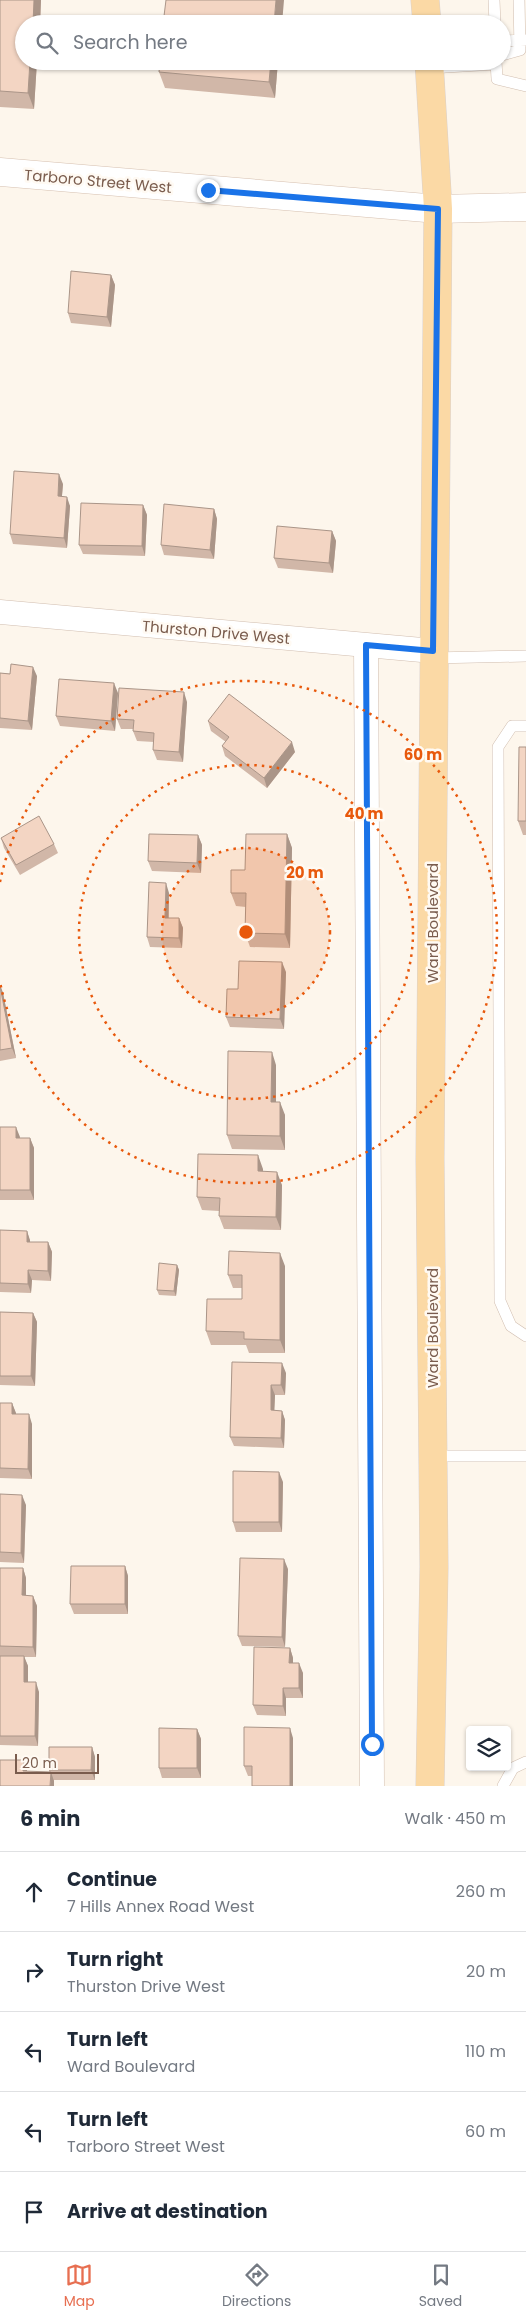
<!DOCTYPE html>
<html lang="en">
<head>
<meta charset="utf-8">
<style>
	body { margin:0; font-family:Poppins,sans-serif; background:#f2f2f3; color:#1f2937 }
	.controls { position:absolute; right:15px; bottom:15px; display:grid; overflow:hidden; border-radius:5px; box-shadow:0 1px 4px #0004 }
	.controls button { width:45px; height:45px; display:grid; place-items:center; padding:0; border:0; border-bottom:1px solid #e0e1e3; background:#fff; color:#1f2937; font:25px sans-serif }
	.scale { position:absolute; left:15px; bottom:12px; width:84px; box-sizing:border-box; padding-left:5px; border:2px solid #7a5c4d; border-top:0; font-size:14px; line-height:18px; white-space:nowrap; color:#7a5c4d; -webkit-text-stroke:4px #fffaf3; paint-order:stroke }
	.stop { position:absolute; width:15px; height:15px; margin:-11px; border:4px solid #1a73e8; border-radius:50%; background:#fff }
	.stop.end { background:#1a73e8; border-color:#fff; box-shadow:0 1px 5px #0008 }
	.list { margin:0; padding:0; list-style:none }
	h2 { display:flex; justify-content:space-between; align-items:center; height:65px; margin:0; padding:0 20px; font-size:21px }
	h2 small { font-size:16px; font-weight:400; color:#747a83 }
	.list li { display:grid; grid-template-columns:32px 1fr auto; gap:15px; align-items:center; box-sizing:border-box; height:80px; padding:0 20px; border-top:1px solid #e0e1e3 }
	.list b { display:block; font-size:19px; white-space:nowrap }
	.list p { margin:0; font-size:16px; white-space:nowrap; color:#747a83 }
	.list em { font-size:16px; font-style:normal; color:#747a83 }
	.icon { flex:none; width:28px; height:28px; fill:none; stroke:currentColor; stroke-width:2; stroke-linecap:round; stroke-linejoin:round }
	.map { position:relative; flex:none; width:526px; height:1786px; overflow:hidden }
	.search { position:absolute; background:#fff; box-shadow:0 1px 4px #0004; left:15px; right:15px; top:15px; height:55px; display:flex; align-items:center; gap:12px; box-sizing:border-box; padding:0 18px; border-radius:28px; color:#747a83; font-size:19px }
	.sheet { height:465px; background:#fff }
	nav { display:flex; justify-content:space-around; align-items:center; box-sizing:border-box; height:70px; border-top:1px solid #e0e1e3; background:#fff; font-size:14px; color:#747a83 }
	nav a { display:grid; justify-items:center; gap:2px }
	nav .on { color:#e76f51 }
	.map>svg:first-child { display:block }
</style>
</head>
<body>
<div class="map">
<svg width="526" height="1786" viewBox="0 0 526 1786">
	<rect width="100%" height="100%" fill="#fdf6ec"/>
	<g fill="none" stroke-linecap="round" stroke-linejoin="round">
		<g stroke="#d1beb0" stroke-width="12">
			<path id="service" d="M494,0L495,24
				M502,41L526,40
				M502,55L520,50L519,0
				M496,61L497,79L526,86
				M429,68L496,64
				M433,658L526,656
				M526,726H512L498,747L500,1301L511,1326L526,1336
				M433,1456H526
				M503,1786L513,1768L526,1762"/>
		</g>
		<g stroke="#d1beb0" stroke-width="25">
			<path id="minor" d="M0,612L433,651
				M366,645L372,1786"/>
		</g>
		<g stroke="#d6c0b0" stroke-width="29">
			<path id="secondary" d="M0,172L438,209L526,207"/>
		</g>
		<g stroke="#dad1cd" stroke-width="29">
			<path id="primary" d="M425,0L427,24
				M429,61L438,209L430,1159L434,1567L430,1786"/>
		</g>
		<use href="#service" stroke="#fff" stroke-width="11"/>
		<use href="#minor" stroke="#fff" stroke-width="24"/>
		<use href="#secondary" stroke="#fff" stroke-width="28"/>
		<use href="#primary" stroke="#fbd9a5" stroke-width="28"/>
	</g>
	<path fill="#d1b7a8" d="M0,0H41L40,24L24,61H37L34,109L0,107Z
		M278,61L275,98L165,88L159,72Z
		M111,275L115,285L111,327L71,323L68,313Z
		M63,484L62,496L70,506L67,548L13,544L10,534Z
		M143,505L147,515L145,556L83,554L79,545Z
		M214,509L217,519L214,559L164,555L161,545Z
		M332,531L336,541L333,573L278,568L274,558Z
		M0,673L37,676L32,730L0,728Z
		M118,693L115,731L60,726L56,716Z
		M187,702L183,762L157,760L153,750L154,742L137,741L133,731V729H121L117,719Z
		M208,721L295,752L267,788L225,756L222,746L226,742L211,731Z
		M526,747V835H523L518,821Z
		M287,834L292,848L290,948L250,947L245,933L246,907L236,906L231,893L245,870Z
		M198,835L202,845L201,873L152,871L148,861Z
		M1,838L54,844L58,853L20,875L4,848Z
		M169,893V918H179L183,928L182,948L150,947L147,937Z
		M286,972L284,1029L230,1027L226,1017Z
		M0,985L3,993L16,1058L0,1061Z
		M276,1065V1102L285,1115V1150L232,1149L227,1135Z
		M0,1127L19,1138H30L34,1148V1200H0Z
		M263,1169V1171L282,1185L281,1230L224,1229L219,1216V1211L202,1210L197,1197Z
		M0,1230L27,1231L30,1242H48L52,1252L51,1281L32,1280L31,1293L0,1292Z
		M177,1265L179,1270L176,1296L159,1295L157,1290Z
		M285,1266V1353H249L246,1345H211L206,1331L242,1299V1288H233L228,1275Z
		M0,1312L33,1313L37,1322L35,1386L0,1385Z
		M232,1362L286,1373L285,1395H275L274,1410L282,1411L285,1420L284,1448L234,1446L230,1437Z
		M0,1403H12L16,1414L32,1424V1479L0,1478Z
		M283,1482L282,1532H236L233,1522Z
		M0,1494L26,1505L24,1563L0,1562Z
		M125,1566L128,1576V1614H74L70,1604Z
		M0,1568H23L26,1578V1595L33,1596L37,1606L36,1657H24L28,1666V1682L39,1692L38,1746L0,1745Z
		M288,1569L285,1647L242,1646L238,1636Z
		M290,1648L293,1658V1663L303,1673V1698H286V1716L257,1715L253,1705Z
		M197,1729L201,1739V1778H162L159,1768Z
		M293,1738L252,1776H248L244,1766Z
		M92,1747L95,1757V1780H54V1781L0,1786L24,1760L27,1771L49,1772V1770Z"/>
	<path fill="#aa9588" d="M34,0H41L40,24H33Z
		M276,0H284L282,24H274Z
		M30,61H37L34,109L28,93Z
		M271,61H278L275,98L269,82Z
		M111,275L115,285L111,327L107,317Z
		M59,474L63,484L61,506L58,496Z
		M67,497L70,506L67,548L64,538Z
		M143,505L147,515L145,556L142,546Z
		M214,509L217,519L214,559L210,550Z
		M332,531L336,541L333,573L329,563Z
		M33,667L37,676L32,730L28,721Z
		M114,683L118,693L115,731L111,721Z
		M184,692L187,702L183,762L179,752Z
		M292,742L295,752L267,788L264,778Z
		M287,834L292,848L290,948L285,934Z
		M198,835L202,845L201,873L197,863Z
		M166,883L169,893L168,927L165,918Z
		M179,918L183,928L182,948L179,938Z
		M282,962L286,972L284,1029L280,1019Z
		M0,985L3,993L16,1058L12,1048Z
		M272,1052L276,1065V1115L271,1102Z
		M280,1102L285,1115V1150L280,1136Z
		M16,1127L20,1137L19,1148L16,1138Z
		M30,1138L34,1148V1200L30,1190Z
		M258,1155L263,1169V1185L258,1171Z
		M277,1172L282,1185L281,1230L276,1217Z
		M27,1231L30,1240V1252L27,1242Z
		M48,1242L52,1252L51,1281L48,1271Z
		M280,1253L285,1266V1353L280,1340Z
		M177,1265L179,1270L176,1296L174,1291Z
		M28,1270L32,1280L31,1293L28,1284Z
		M33,1313L37,1322L35,1386L31,1376Z
		M282,1363L286,1373L285,1395L281,1385Z
		M271,1385L275,1395L274,1420L271,1410Z
		M12,1403L16,1413V1424L12,1414Z
		M282,1411L285,1420L284,1448L281,1438Z
		M29,1414L32,1424V1479L28,1469Z
		M279,1472L283,1482L282,1532L279,1522Z
		M22,1495L26,1505L24,1563L21,1553Z
		M284,1559L288,1569L285,1647L282,1637Z
		M125,1566L128,1576V1614L125,1604Z
		M23,1568L26,1578V1605L22,1595Z
		M33,1596L37,1606L36,1657L33,1647Z
		M290,1648L293,1658V1673L289,1663Z
		M24,1656L28,1666V1691L24,1682Z
		M299,1663L303,1673V1698L299,1688Z
		M36,1682L39,1692L38,1746L35,1736Z
		M283,1688L286,1698V1716L283,1706Z
		M290,1728L293,1738V1786H290Z
		M197,1729L201,1739V1778L197,1768Z
		M92,1747L95,1757V1780L91,1770Z
		M24,1760L27,1770V1781L23,1771Z
		M51,1772L54,1781V1786H50Z"/>
	<path fill="#f3d5c3" stroke="#aa9588" d="M0,0H34L33,24H24V61H30L28,93L0,91Z
		M166,0H276L274,24H163Z
		M160,61H271L269,82L159,72Z
		M71,271L111,275L107,317L68,313Z
		M14,471L59,474L58,496L67,497L64,538L10,534Z
		M81,503L143,505L142,546L79,545Z
		M164,504L214,509L210,550L161,545Z
		M277,526L332,531L329,563L274,558Z
		M11,664L33,667L28,721L0,718V673L10,674Z
		M59,679L114,683L111,721L56,716Z
		M119,688L184,692L179,752L153,750L154,733L133,731L134,720L117,719Z
		M229,694L292,742L264,778L222,746L229,737L208,721Z
		M519,747H526V821H518Z
		M39,816L54,844L16,865L1,838Z
		M149,834L198,835L197,863L148,861Z
		M246,834H287L285,934L245,933L246,893H231V870H245Z
		M149,882L166,883L165,918H179V938L147,937Z
		M239,961L282,962L280,1019L226,1017L227,989H238Z
		M0,986L12,1048L0,1050Z
		M228,1051L272,1052L271,1102H280V1136L227,1135Z
		M0,1127H16V1138H30V1190H0Z
		M198,1154L258,1155V1171L277,1172L276,1217L219,1216L220,1198L197,1197Z
		M0,1230L27,1231V1242H48V1271L28,1270V1284L0,1283Z
		M229,1251L280,1253V1340L244,1339V1332L206,1331L207,1299H242V1275H228Z
		M159,1263L177,1265L174,1291L157,1290Z
		M0,1312L33,1313L31,1376H0Z
		M232,1362L282,1363L281,1385H271V1410L282,1411L281,1438L230,1437Z
		M0,1403H12V1414H29L28,1469L0,1468Z
		M233,1471L279,1472V1522H233Z
		M0,1494L22,1495L21,1553L0,1552Z
		M240,1558L284,1559L282,1637L238,1636Z
		M71,1566H125V1604H70Z
		M0,1568H23L22,1595L33,1596V1647L0,1646Z
		M254,1647L290,1648L289,1663H299V1688H283V1706L253,1705Z
		M0,1656H24V1682H36L35,1736H0Z
		M244,1727L290,1728V1786H252V1766H244Z
		M159,1728L197,1729V1768H159Z
		M49,1747H92L91,1770H49Z
		M0,1760H24L23,1771L51,1772L50,1786H0Z"/>
	<g fill="none" stroke-linecap="round" stroke-linejoin="round">
		<path stroke="#1a73e8" stroke-width="6" d="M208,190L438,209L433,651L366,645L372,1744"/>
	</g>
	<circle cx="246" cy="932" r="84" fill="#e8590c" fill-opacity=".12"/>
	<g fill="none" stroke="#e8590c" stroke-width="2.5" stroke-dasharray="2.5 5">
		<circle cx="246" cy="932" r="84"/>
		<circle cx="246" cy="932" r="167"/>
		<path d="M0 882A251 251 0 1 1 0 982"/>
	</g>
	<g text-anchor="middle" dominant-baseline="central" stroke-width="5" stroke-linejoin="round" paint-order="stroke">
		<g font-size="15" fill="#7a5c4d" stroke="#fffaf3">
			<text transform="translate(98 181) rotate(5)">Tarboro Street West</text>
			<text transform="translate(216 632) rotate(5)">Thurston Drive West</text>
			<text transform="translate(432 923) rotate(-90)">Ward Boulevard</text>
			<text transform="translate(432 1328) rotate(-90)">Ward Boulevard</text>
		</g>
	</g>
	<circle cx="246" cy="932" r="8" fill="#e8590c" stroke="#fffaf3" stroke-width="2.5"/>
	<g font-size="15" text-anchor="middle" font-weight="bold" fill="#e8590c" stroke="#fffaf3" stroke-width="5" stroke-linejoin="round" paint-order="stroke">
		<text x="423" y="760">60 m</text>
		<text x="364" y="819">40 m</text>
		<text x="305" y="878">20 m</text>
	</g>
</svg>
<div class="controls">
<button><svg class="icon" aria-label="layers" viewBox="0 0 24 24"><path d="M12 4l9 5-9 5-9-5zM3 14l9 5 9-5"/></svg></button>
</div>
<div class="scale">20 m</div>
<div class="stop" style="left:372px;top:1744px"></div>
<div class="stop end" style="left:208px;top:190px"></div>
<div class="search"><svg class="icon" aria-label="search" viewBox="0 0 24 24"><circle cx="10" cy="10" r="6"/><path d="M15 15l6 6"/></svg>Search here</div>
</div>
<section class="sheet">
<h2>6 min<small>Walk · 450 m</small></h2>
<ul class="list">
<li><svg class="icon" aria-label="ahead" viewBox="0 0 24 24"><path d="M12 20V5M6 11l6-6 6 6"/></svg><div><b>Continue</b><p>7 Hills Annex Road West</p></div><em>260 m</em></li>
<li><svg class="icon" aria-label="right" viewBox="0 0 24 24"><path d="M7 20v-9h11M14 6l5 5-5 5"/></svg><div><b>Turn right</b><p>Thurston Drive West</p></div><em>20 m</em></li>
<li><svg class="icon" aria-label="left" viewBox="0 0 24 24"><path d="M17 20v-9H6M10 6l-5 5 5 5"/></svg><div><b>Turn left</b><p>Ward Boulevard</p></div><em>110 m</em></li>
<li><svg class="icon" aria-label="left" viewBox="0 0 24 24"><path d="M17 20v-9H6M10 6l-5 5 5 5"/></svg><div><b>Turn left</b><p>Tarboro Street West</p></div><em>60 m</em></li>
<li><svg class="icon" aria-label="arrive" viewBox="0 0 24 24"><path d="M6 21V4h12l-3 4 3 4H6"/></svg><div><b>Arrive at destination</b></div></li>
</ul>
</section>
<nav>
<a class="on"><svg class="icon" aria-label="map" viewBox="0 0 24 24"><path d="M3 6l6-2 6 2 6-2v14l-6 2-6-2-6 2zM9 4v14M15 6v14"/></svg>Map</a>
<a><svg class="icon" aria-label="directions" viewBox="0 0 24 24"><path d="M12 3l9 9-9 9-9-9zM9 14v-3h6M13 9l2 2-2 2"/></svg>Directions</a>
<a><svg class="icon" aria-label="saved" viewBox="0 0 24 24"><path d="M7 4h10v16l-5-4-5 4z"/></svg>Saved</a>
</nav>
</body>
</html>
